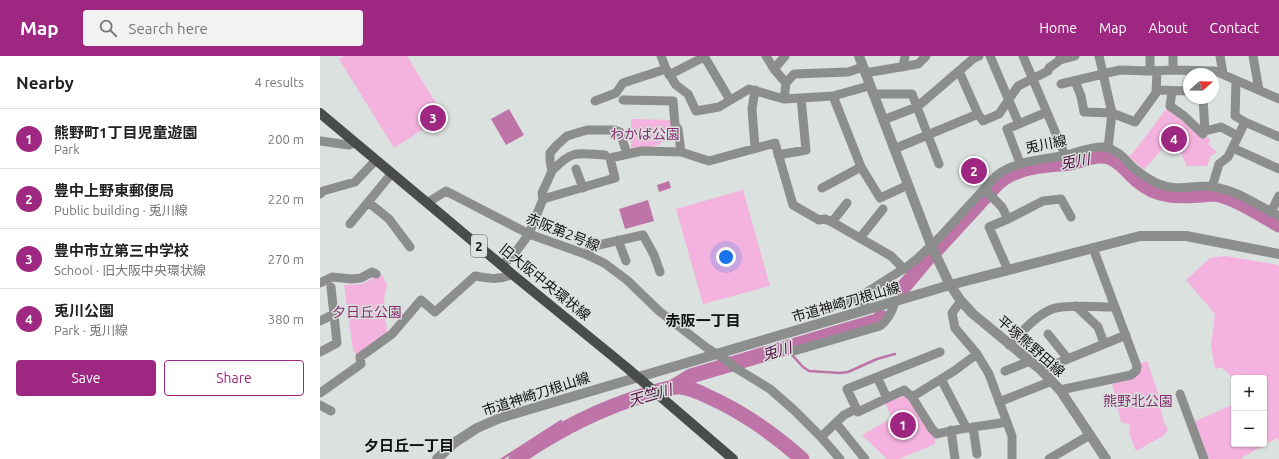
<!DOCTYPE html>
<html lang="en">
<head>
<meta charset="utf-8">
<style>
	body { margin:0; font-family:Ubuntu,"Noto Sans JP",sans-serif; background:#f2f2f2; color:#222 }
	.controls { position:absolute; right:12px; bottom:12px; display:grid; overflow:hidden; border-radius:4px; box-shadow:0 1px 3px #0004 }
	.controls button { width:36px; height:36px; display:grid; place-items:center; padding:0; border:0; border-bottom:1px solid #e0e0e0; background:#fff; color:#222; font:20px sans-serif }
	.compass { position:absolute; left:863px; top:12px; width:36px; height:36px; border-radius:50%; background:#fff; box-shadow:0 1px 3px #0004; rotate:70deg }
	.you { position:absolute; left:406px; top:201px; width:14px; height:14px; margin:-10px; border:3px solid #fff; border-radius:50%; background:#1a73e8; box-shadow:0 0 0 6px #1a73e833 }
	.badge { display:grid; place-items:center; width:26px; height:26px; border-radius:50%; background:#9e2881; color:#fff; font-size:13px; font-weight:700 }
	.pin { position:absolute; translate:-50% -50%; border:2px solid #fff; box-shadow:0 1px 4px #0006 }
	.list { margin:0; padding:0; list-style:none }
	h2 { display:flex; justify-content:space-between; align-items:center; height:52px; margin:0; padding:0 16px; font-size:17px }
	h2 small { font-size:13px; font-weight:400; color:#767676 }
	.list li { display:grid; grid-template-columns:26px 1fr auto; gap:12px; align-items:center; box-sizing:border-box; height:60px; padding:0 16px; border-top:1px solid #e0e0e0 }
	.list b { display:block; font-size:15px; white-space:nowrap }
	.list p { margin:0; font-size:13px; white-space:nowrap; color:#767676 }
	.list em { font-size:13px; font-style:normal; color:#767676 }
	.actions { display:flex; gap:8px; padding:12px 16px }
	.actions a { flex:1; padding:9px 0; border:1px solid #9e2881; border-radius:4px; text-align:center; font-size:14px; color:#9e2881 }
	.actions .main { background:#9e2881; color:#fff }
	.icon { flex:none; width:22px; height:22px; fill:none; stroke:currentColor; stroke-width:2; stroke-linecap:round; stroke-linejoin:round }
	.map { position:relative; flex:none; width:959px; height:403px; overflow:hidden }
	header { display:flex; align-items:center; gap:24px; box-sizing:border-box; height:56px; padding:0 20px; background:#9e2881; color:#fff }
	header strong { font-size:19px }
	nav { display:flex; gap:22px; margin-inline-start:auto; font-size:14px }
	.search { width:280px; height:36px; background:#f2f2f2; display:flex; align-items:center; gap:10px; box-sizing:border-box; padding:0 14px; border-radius:4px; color:#767676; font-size:15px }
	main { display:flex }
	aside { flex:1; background:#fff }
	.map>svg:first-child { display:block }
</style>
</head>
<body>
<header>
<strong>Map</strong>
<div class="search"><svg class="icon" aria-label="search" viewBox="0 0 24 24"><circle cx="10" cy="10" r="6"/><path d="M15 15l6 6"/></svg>Search here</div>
<nav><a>Home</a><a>Map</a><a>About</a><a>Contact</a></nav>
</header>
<main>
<aside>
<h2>Nearby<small>4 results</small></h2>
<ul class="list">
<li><span class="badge">1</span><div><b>熊野町1丁目児童遊園</b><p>Park</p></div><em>200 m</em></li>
<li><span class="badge">2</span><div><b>豊中上野東郵便局</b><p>Public building · 兎川線</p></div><em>220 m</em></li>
<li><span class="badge">3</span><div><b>豊中市立第三中学校</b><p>School · 旧大阪中央環状線</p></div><em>270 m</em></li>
<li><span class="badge">4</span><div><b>兎川公園</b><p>Park · 兎川線</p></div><em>380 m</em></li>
</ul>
<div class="actions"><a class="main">Save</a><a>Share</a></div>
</aside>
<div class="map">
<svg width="959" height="403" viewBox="0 0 959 403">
	<rect width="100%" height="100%" fill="#dbe1de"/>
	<path fill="#f4b2de" d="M25,0H87L124,60L74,92L19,3Z
		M847,52L891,84L888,88L897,96L890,101L887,110H867L862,99V97L842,93L824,114L808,100L813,97Z
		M311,63L350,64L355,74L340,88L327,93L311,95Z
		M423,134L450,230L383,248L356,153Z
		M906,200L959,209V385L957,382L923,401L921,403H887L874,366L914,348V388H944V322H914V327L909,318L901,311L895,313L891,290L895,258L866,224L890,202Z
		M61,217L67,229L64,242L67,279L37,301L33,294L24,229L43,228Z
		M827,305L838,337L843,364L848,374L843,380L816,395L809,377L810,369L801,366L792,328L814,322L820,308Z
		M581,338L590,344L615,380V388L579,403H567L542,379L572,362L565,347Z"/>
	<path fill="#bf74a8" d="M189,53L204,79L186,89L171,63Z
		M349,125L351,132L339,136L337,129Z
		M328,144L334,165L305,173L299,153Z"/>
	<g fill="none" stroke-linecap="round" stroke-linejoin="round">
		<path stroke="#bf74a8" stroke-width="2.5" d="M464,292L466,294
			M472,299L483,311L489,315L520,317L528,316L557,303L575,298
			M182,403L241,365"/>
		<path stroke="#bf74a8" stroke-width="15" d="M582,233L608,202L619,191L676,129C683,122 692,117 702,114C717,109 734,109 750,107C763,105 775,97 789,101C800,105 809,117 817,124C841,145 866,140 895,138C916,142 941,159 959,169
			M353,331L371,320L550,267L557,265L561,261
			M196,403C236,375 281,352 328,338C339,335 350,330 361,331C369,332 379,336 387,340C421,355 454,378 482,403"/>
		<path stroke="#8b8e8d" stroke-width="9" d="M341,0L346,13L356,29L368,38L376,55L399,51L429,33L464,43L513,40L549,30
			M384,0L410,44
			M446,0L454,13L466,27L464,43
			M670,0L699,68
			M703,0L745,99
			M779,0L792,57L788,92
			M830,0V15
			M900,0L903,18
			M933,0L939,34
			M740,4L755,0
			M583,11L585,0
			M454,13L465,0
			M853,14V0
			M639,15L658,58L663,65L679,58L698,30L728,15L729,12L740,4V0
			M545,17L598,8L606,0
			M349,19L384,1
			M755,25L761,40L764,56L792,57L815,66L836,37L837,15
			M916,25L915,60L925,66L959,81
			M466,27L474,18L528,16L543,11
			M741,28L800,14L830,15L853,14L895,15L959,43
			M837,34L869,35
			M852,35L850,50L864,60L883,78L885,75
			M553,38H592L619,108
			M513,40L541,111L560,142L588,129
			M883,42L885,75L901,71L918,80
			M303,44L353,45L355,69L358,73L361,96
			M275,45L296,37L303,27L309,25L346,13
			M563,64L597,51L654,2L659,0
			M0,85L29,89L35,87
			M435,92L432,53L435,34
			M913,92L959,113
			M574,93L658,58
			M458,99L486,94L481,42
			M700,107L687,73L727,56
			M256,113L263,132
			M232,115C238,109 245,101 253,99C263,96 275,99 285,99
			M892,131L899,108L908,101L925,66
			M502,132L541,111
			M664,133L682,151L688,163
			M0,138L3,135L35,126L56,104
			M223,143L222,137L232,115L230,105V97L237,89L247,80L267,74H294L300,76L307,98
			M48,146L69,163L90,191
			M107,147L126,135L209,178L265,198L284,207L307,224L339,255L387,292L406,304L414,311L450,333L474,354L501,381L520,403
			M951,156L959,140
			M512,166L527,147
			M30,168L72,117
			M540,182L563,153
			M298,184L306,205
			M265,198L274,190L323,179L334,199L340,216
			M181,209L192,201L209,178L223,143L295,122L290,102L322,95L361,96L389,105L455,87L473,149L499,164L505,163L512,166L571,200L584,213
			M688,214L669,171L688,163L723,145L741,143L751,161
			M0,227L12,221L32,223L41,222L52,216L56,218
			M641,245L632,257L635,272L657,298L669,318L692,380V403
			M756,250L778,271L784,287
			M506,253L525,247L545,237
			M546,254L543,241L544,238L588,210L598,202L620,181L676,120C696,104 722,104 747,99C760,96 771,90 785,91C789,91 793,94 796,96C801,98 802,100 805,103C813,113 832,127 845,130C861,135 877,128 893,131C917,134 937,149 959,160
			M0,265L14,258
			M728,278L748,303
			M689,289C702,276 715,260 732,253C745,248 780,251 795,251
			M474,295L560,270C568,264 572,256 575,246
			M0,296L17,287L11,231
			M620,296L527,333L538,356L584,334L592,341L612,373L617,378C640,372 664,370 687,366
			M721,314L806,279
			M685,315L710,305
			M557,321L567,342
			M621,323L646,371
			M740,334L811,319L816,315L817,310L773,192
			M0,337L41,308L40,301L72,278L101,244L115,256L155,220C169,222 179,225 192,218
			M860,338L884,403
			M592,341L634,315L657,298
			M679,346L732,325
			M0,349L11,355
			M516,367L545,403
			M653,371L657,398
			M631,374L635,403
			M501,381L524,359L536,353
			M729,403L770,379"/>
		<path stroke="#8b8e8d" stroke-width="10" d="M539,0L611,189L630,229L641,245L653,258L721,314L740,334L786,403
			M117,403L134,387L157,372L180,362L630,229L820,180H866L959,198"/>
		<path stroke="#484c4a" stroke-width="10" d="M0,57L192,218L306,311L413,403"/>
	</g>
	<g text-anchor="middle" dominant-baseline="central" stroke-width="3" stroke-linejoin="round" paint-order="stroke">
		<rect fill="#dbe1de" stroke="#4d4f4e" stroke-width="1" x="151" y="179" width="16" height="22" rx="3"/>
		<g font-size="13" font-weight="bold" fill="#101111">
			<text x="159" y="190">2</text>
		</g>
		<g font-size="14" fill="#882f71" stroke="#dbe1de">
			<text x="325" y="78">わかば公園</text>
			<text x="47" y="256">夕日丘公園</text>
			<text x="818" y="345">熊野北公園</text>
		</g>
		<g font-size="14" fill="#101111" stroke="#dbe1de">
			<text transform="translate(726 88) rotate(-11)">兎川線</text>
			<text transform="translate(243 176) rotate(22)">赤阪第2号線</text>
			<text transform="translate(225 226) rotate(39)">旧大阪中央環状線</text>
			<text transform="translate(526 246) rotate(-16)">市道神崎刀根山線</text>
			<text transform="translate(711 290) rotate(41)">平塚熊野田線</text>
			<text transform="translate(216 338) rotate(-18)">市道神崎刀根山線</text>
		</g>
		<g font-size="15" font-style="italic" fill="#514" stroke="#dbe1de">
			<text transform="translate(755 105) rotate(-9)">兎川</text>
			<text transform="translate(457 295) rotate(-16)">兎川</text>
			<text transform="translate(330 339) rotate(-16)">天竺川</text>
		</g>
		<g font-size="15" font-weight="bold" fill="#101111" stroke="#dbe1de">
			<text x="383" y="264">赤阪一丁目</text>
			<text x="89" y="389">夕日丘一丁目</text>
		</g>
	</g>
</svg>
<div class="controls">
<button>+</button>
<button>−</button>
</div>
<svg class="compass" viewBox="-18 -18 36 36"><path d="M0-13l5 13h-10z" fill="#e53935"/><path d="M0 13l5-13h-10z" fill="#767676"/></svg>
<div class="you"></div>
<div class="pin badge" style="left:583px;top:369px">1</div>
<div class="pin badge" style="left:654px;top:115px">2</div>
<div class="pin badge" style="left:113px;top:62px">3</div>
<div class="pin badge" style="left:854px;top:83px">4</div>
</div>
</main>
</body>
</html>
